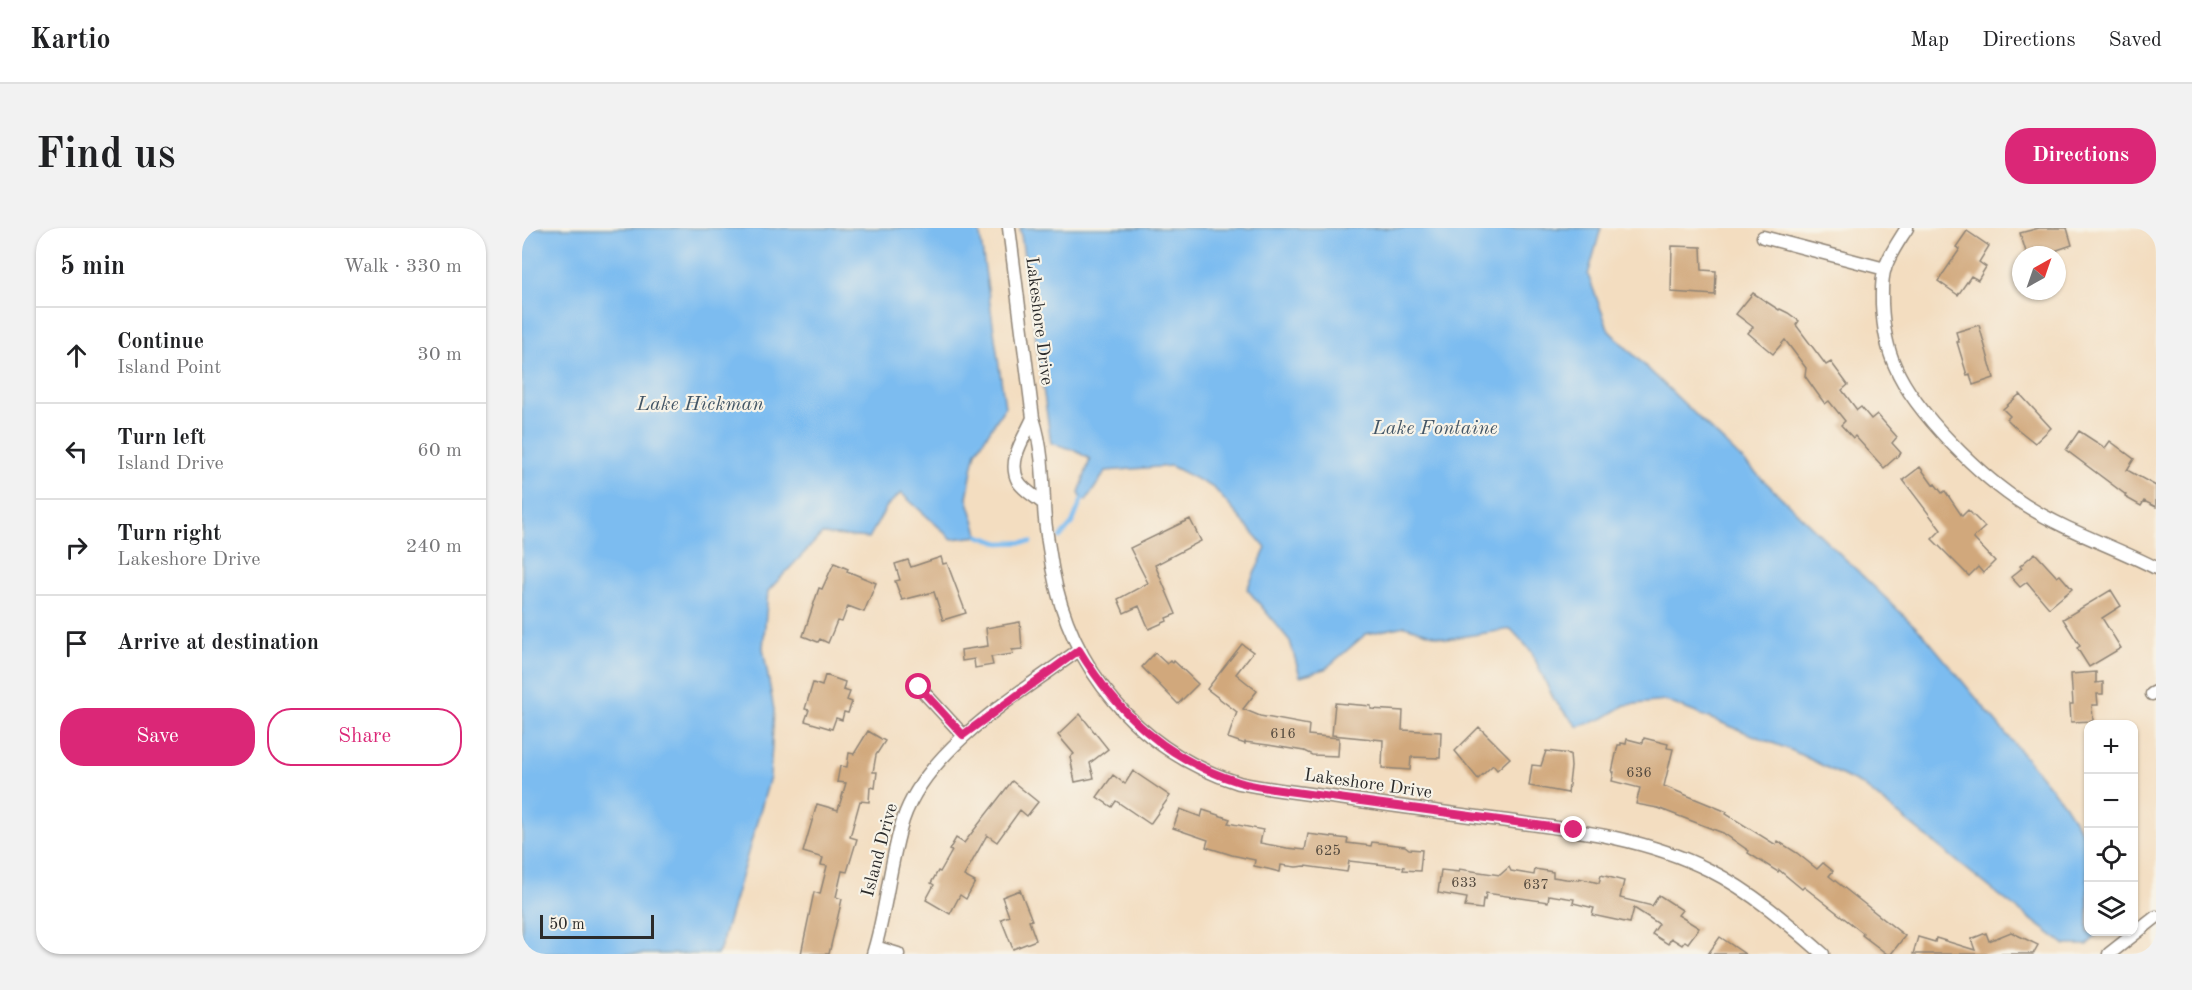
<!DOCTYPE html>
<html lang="en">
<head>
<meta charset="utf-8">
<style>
	body { margin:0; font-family:"Old Standard TT",serif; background:#f2f2f2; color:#202124 }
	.controls { position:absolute; right:18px; bottom:18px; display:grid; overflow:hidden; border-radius:12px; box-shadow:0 2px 4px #0004 }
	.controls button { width:54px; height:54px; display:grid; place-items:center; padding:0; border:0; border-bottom:2px solid #e0e0e0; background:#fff; color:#202124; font:30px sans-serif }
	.compass { position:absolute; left:1490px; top:18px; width:54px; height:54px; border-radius:50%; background:#fff; box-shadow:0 2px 4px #0004; rotate:40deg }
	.scale { position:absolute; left:18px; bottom:15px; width:114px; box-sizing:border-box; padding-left:6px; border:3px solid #2b2b2b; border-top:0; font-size:16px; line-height:21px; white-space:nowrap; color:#2b2b2b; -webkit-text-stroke:4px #f7f3e8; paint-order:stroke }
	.stop { position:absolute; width:18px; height:18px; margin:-14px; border:4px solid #db2777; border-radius:50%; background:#fff }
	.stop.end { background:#db2777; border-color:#fff; box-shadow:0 2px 6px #0008 }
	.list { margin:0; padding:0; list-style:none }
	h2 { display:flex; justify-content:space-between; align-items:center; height:78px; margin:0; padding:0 24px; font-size:26px }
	h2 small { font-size:20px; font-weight:400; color:#757577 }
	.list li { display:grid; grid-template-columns:39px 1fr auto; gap:18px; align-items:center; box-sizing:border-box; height:96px; padding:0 24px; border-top:2px solid #e0e0e0 }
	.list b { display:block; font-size:22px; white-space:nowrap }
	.list p { margin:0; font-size:20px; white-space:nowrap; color:#757577 }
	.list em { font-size:20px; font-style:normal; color:#757577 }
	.actions { display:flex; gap:12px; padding:18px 24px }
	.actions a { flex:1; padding:14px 0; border:2px solid #db2777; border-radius:24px; text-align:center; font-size:21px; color:#db2777 }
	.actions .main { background:#db2777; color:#fff }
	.icon { flex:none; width:33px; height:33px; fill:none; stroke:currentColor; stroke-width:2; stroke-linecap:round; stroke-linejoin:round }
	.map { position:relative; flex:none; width:1634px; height:726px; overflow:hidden; border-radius:24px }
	header { display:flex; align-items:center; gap:36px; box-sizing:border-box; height:84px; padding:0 30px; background:#fff; border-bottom:2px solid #e0e0e0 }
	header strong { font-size:28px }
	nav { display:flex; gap:33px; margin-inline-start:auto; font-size:21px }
	.intro { display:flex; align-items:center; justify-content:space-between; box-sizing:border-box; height:144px; padding:0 36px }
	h1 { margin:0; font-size:42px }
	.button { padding:15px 27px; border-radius:24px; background:#db2777; color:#fff; font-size:21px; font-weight:700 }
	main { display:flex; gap:36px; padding:0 36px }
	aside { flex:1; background:#fff; border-radius:24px; box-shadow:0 2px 4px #0004 }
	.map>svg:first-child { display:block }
</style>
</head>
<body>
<header>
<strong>Kartio</strong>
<nav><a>Map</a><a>Directions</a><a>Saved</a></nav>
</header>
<div class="intro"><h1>Find us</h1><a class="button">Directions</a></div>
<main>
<aside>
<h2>5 min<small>Walk · 330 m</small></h2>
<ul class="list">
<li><svg class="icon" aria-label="ahead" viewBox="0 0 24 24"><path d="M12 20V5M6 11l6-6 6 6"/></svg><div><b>Continue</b><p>Island Point</p></div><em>30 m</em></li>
<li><svg class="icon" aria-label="left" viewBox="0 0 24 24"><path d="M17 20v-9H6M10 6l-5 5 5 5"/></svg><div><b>Turn left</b><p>Island Drive</p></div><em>60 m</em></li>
<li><svg class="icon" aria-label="right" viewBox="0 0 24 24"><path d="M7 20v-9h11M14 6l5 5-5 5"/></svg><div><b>Turn right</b><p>Lakeshore Drive</p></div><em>240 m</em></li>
<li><svg class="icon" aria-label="arrive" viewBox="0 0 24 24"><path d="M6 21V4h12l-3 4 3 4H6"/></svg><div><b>Arrive at destination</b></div></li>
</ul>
<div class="actions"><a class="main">Save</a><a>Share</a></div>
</aside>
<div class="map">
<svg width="1634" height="726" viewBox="0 0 1634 726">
	<rect width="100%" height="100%" fill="#f7f3e8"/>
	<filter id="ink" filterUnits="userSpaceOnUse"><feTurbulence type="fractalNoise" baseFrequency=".0167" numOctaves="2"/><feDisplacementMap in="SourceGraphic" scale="12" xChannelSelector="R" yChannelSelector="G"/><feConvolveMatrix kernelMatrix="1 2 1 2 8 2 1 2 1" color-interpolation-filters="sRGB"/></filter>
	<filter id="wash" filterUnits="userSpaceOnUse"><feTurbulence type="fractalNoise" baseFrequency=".008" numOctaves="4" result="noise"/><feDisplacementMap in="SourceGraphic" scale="24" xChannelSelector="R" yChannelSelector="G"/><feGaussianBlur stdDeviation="1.35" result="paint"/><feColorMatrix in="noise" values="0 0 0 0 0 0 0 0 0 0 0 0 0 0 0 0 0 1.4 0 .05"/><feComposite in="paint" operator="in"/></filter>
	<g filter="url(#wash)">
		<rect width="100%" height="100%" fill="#f3ddc0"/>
		<path fill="#7bbcf0" stroke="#53748e" stroke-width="1.5" d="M0,0H457L483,179L454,224L451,237L445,270L457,308L430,311L379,265L365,278L347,310L300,306L246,363L241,420L252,482L248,549L198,721L195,726H0Z
			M498,0H1079L1066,47L1087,103L1402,407L1542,576L1566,614V704H1577L1566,717H1543L1482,671L1340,557L1271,523L1144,473L1103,477L1082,490L1056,499L1032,472L1009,423L989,401L925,411L883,398L844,406L803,441L778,448L768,413L725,361L744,320L692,260L649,238L584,243L564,273L560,271L557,265L568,231L552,222L529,215Z"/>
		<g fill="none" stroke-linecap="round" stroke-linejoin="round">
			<path stroke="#7bbcf0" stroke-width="4.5" d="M457,308L478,315L509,314
				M538,309L550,296L560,271"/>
		</g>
		<g id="blocks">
			<path fill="#d1a87c" d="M1517,0H1545L1550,17L1535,22L1536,27H1505L1498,5Z
				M1445,3L1467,18L1457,34L1464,39L1456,52L1449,48L1436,67L1416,53L1438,21L1434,19Z
				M1150,18L1179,19L1180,42L1194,43L1193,67L1149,64Z
				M1231,65L1257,82L1258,81L1266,85L1277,93L1274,97L1304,137L1309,134L1326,157L1320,162L1335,182L1339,179L1349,191L1355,186L1375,209L1370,215L1379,225L1362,240L1333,208L1331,210L1319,197L1323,193L1307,173L1303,176L1295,165L1283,148L1284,140L1263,112L1251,126L1226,105L1231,99L1214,86Z
				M1457,97L1472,150L1451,157L1448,146L1445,147L1435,114H1437L1434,104Z
				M1498,166L1529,200L1513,215L1493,199L1485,191L1488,188L1481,181Z
				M1557,203L1583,220L1588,213L1612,231L1605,242L1634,258V279L1622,273L1619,278L1603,269L1604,267L1544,222Z
				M1398,239L1411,257L1413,256L1420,265L1423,263L1440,288L1446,282L1463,299L1451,310L1473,333L1461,345L1456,339L1447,348L1410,311L1419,302L1381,252Z
				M668,291L679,313L633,337L654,386L644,390L645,393L627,401L617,378L602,385L596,371L626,355L608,320Z
				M1513,325L1535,349L1538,347L1550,361L1527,380L1505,354L1498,359L1489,349L1500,340L1498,338Z
				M419,329L421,336L425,335L444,385L421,392L412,364L380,372L373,353L378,352L373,336L386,332L389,339Z
				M312,335L326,341L325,343L354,355L342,384L326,378L320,394L315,393L306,415L298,411L296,414L281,408L297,360L300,361Z
				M1589,362L1599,378L1580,390L1599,420L1567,439L1555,420L1558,418L1541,391Z
				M498,394L500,421L490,422L491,426L469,429L471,437L453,440L452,431L440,433L439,422L466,418L464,400Z
				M720,416L731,424L714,446L735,463L721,481L738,488L787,497L786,507L817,510L816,528L790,527L782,523L746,517L723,514V516L706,510L715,484L685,461Z
				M633,425L645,436L648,433L651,435L652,433L676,456L656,476L620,439Z
				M1574,444V455L1581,454V466H1575L1576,477H1570L1571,493L1549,494L1548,476H1551L1549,446Z
				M303,447L323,454L321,462L328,464L325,472L330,474L326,485L322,484L320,492L314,490L310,501L283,493L287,482L283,481L291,455L300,458Z
				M813,475L849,478V481L881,483L880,502L919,504L918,530L889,529L888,542L860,540L861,512L810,507Z
				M558,486L586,521L568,535L572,550L553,554L548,529L552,526L536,507Z
				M957,499L988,530L975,542L971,537L956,551L933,523Z
				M346,503L363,513L354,527L351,544H355L353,560L348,559L347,574L338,573L328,609L335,611L325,644L320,643L314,669L320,671L307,726H279L292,664L298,666L305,638L299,637L301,630L281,624L295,576L316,582L324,555L315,554L318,538L325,539L327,525L332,526Z
				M1122,510L1146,516L1145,520L1151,521L1142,558L1205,584L1204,586L1254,617L1256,613L1275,625L1295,641L1301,635L1311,643L1307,648L1383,708L1369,726H1365L1340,707L1341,705L1282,659L1280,661L1257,642L1256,644L1226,625L1227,623L1201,605L1136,580L1114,576L1118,560L1090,553L1092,544H1090L1096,517H1099V515L1104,516L1105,511L1121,515Z
				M1024,523L1048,526L1049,539L1046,565L1007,558L1010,537L1019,538Z
				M611,543L648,568L628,596L594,573L590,579L575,569L591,547L603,556Z
				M490,553L516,574L505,588L498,582L475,614L465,607L442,648L453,654L444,671L438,667L428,686L404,672L412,657L409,655L416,643L418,644L430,623L427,622L434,610L442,615Z
				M658,581L679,589L681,582L708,591L706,595L741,602L738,615L765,620L783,622L786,606L826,611L825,615L849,618L850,614L883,618L887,621L900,622L898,643L881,642L882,639L827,633L825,644L783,638L774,639L759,637L758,644L746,641L732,638L733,632L710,627L684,619L686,612L651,600Z
				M987,639L989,643L1012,647L1013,641L1031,644V649L1044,651L1056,652L1057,650L1077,655L1079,647L1102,653L1098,670L1130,678L1137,667L1160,682L1156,687L1177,700L1166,715L1163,713L1160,717L1149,710L1146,716L1130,706L1137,696L1112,680L1108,695L1070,687L1072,680L1051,675L1052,671L1027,667L1026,674L964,665L963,672L961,671L960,681L943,679L945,670L916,665L919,642L937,644V641L978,647Z
				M498,662L510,692L507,693L514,712L491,721L479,691L487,688L480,669Z
				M1489,704L1516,717L1511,726H1391L1396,709L1413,714L1414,710L1453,722L1449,711L1464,705L1467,713Z
				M1198,709L1223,726H1186Z"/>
		</g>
	</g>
	<g filter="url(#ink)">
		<use href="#blocks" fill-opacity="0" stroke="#8f8476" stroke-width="1.5"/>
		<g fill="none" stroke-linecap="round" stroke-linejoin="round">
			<g stroke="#8f8476" stroke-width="15">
				<path id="street" d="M487,0L511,190C520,217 521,247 522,275C522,296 527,318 530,339C548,441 617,524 717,555C730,558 744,560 758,562C829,572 899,581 970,591C1044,601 1120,608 1187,642C1229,663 1266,695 1301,726
					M1385,0C1377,13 1368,25 1363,40C1359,51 1360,64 1360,76C1361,97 1364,118 1373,138C1393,185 1460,250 1503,277C1544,303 1591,318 1634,340
					M1241,9L1363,41
					M511,190C503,209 485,232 496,253C501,262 514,269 522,276
					M397,459L441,507
					M1630,466L1634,464
					M353,719L376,726
					M351,726C365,682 367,636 381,592C405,520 498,465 557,422
					M1587,726L1634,689"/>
			</g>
			<use href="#street" stroke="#fff" stroke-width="12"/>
		</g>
	</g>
	<g fill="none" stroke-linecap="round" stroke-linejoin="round" filter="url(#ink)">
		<path stroke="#db2777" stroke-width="8" d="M397,459L441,507L557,422C596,486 645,532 717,554C730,558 744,560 758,562L1052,602"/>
	</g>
	<g text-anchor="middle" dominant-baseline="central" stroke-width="4.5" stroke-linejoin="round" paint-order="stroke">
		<g font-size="15" fill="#544a3f">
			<text x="761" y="506">616</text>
			<text x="1117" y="545">636</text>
			<text x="806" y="623">625</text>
			<text x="942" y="655">633</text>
			<text x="1014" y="657">637</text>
		</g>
		<g font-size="18" fill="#2b2b2b" stroke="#f7f3e8">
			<text transform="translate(517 93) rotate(83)">Lakeshore Drive</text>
			<text transform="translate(846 556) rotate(8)">Lakeshore Drive</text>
			<text transform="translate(358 622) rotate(-75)">Island Drive</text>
		</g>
		<g font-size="20" font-style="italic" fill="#435666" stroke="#f7f3e8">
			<text x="178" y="177">Lake Hickman</text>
			<text x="913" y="201">Lake Fontaine</text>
		</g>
	</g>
</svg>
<div class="controls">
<button>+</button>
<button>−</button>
<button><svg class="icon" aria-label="locate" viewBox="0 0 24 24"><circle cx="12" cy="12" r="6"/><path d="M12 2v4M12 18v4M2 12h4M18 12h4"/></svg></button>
<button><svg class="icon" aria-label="layers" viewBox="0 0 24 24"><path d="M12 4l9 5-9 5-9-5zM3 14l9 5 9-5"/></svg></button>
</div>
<svg class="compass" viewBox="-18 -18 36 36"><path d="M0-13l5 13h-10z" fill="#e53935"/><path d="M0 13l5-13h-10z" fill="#757577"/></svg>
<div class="scale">50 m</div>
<div class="stop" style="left:397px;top:459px"></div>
<div class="stop end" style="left:1052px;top:602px"></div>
</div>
</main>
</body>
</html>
